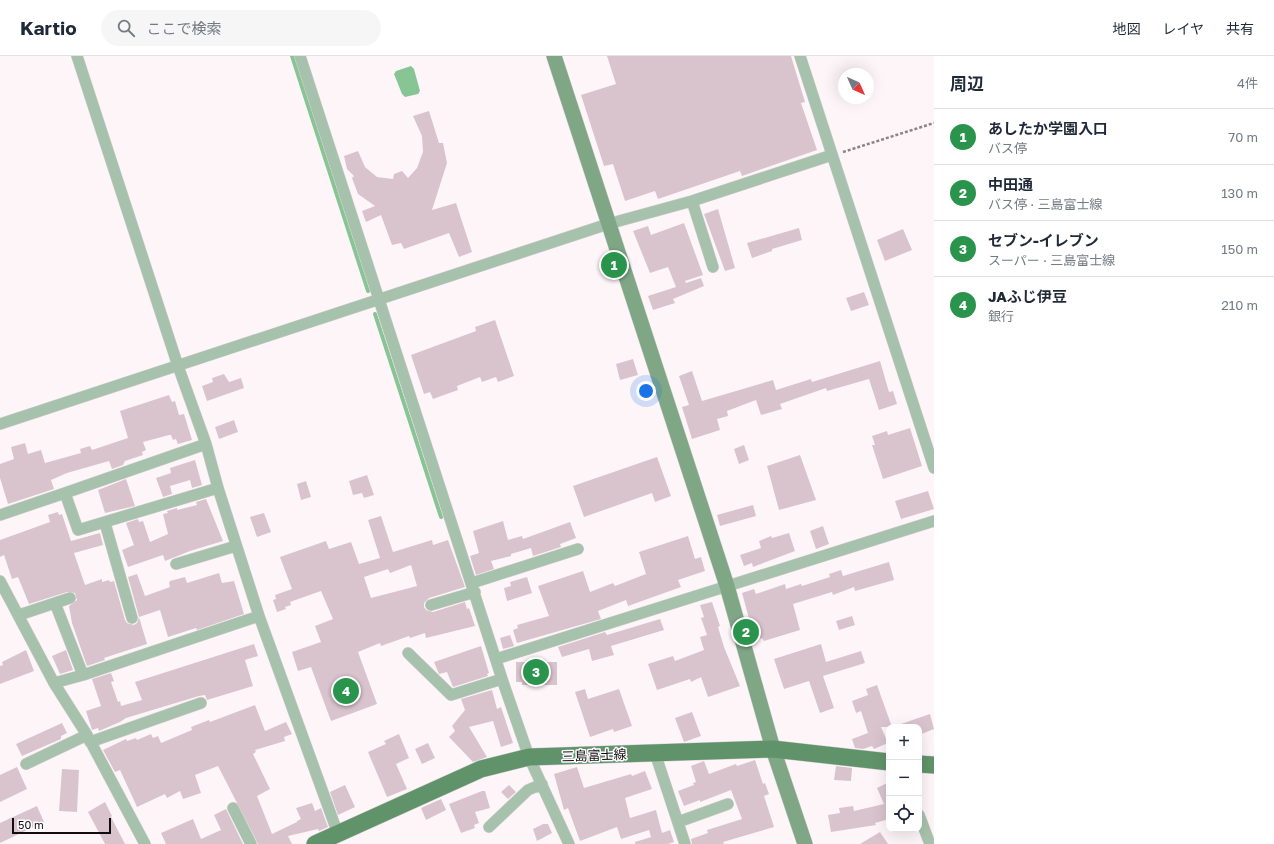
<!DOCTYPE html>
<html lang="ja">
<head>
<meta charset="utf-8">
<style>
	body { margin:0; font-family:"Golos Text","Noto Sans JP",sans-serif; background:#f6f6f7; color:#1f2937 }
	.controls { position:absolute; right:12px; bottom:12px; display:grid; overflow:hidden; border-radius:8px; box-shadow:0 4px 16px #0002 }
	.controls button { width:36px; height:36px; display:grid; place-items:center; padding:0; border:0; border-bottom:1px solid #e0e1e3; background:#fff; color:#1f2937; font:20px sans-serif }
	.compass { position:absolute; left:838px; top:12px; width:36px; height:36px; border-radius:50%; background:#fff; box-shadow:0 4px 16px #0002; rotate:135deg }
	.scale { position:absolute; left:12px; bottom:10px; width:99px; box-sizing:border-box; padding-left:4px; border:2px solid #120b0f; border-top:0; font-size:11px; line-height:14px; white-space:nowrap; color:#120b0f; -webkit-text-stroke:3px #fff; paint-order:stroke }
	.you { position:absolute; left:646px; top:335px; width:14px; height:14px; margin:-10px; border:3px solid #fff; border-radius:50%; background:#1a73e8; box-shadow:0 0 0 6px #1a73e833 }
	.badge { display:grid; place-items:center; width:26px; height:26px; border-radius:50%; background:#2a944c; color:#fff; font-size:13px; font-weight:700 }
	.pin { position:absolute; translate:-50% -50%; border:2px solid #fff; box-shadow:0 1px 4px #0006 }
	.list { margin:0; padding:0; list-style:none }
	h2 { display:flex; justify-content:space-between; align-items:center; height:52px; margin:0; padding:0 16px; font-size:17px }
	h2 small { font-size:13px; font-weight:400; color:#747a83 }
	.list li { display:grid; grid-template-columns:26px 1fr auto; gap:12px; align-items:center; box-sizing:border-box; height:56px; padding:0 16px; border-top:1px solid #e0e1e3 }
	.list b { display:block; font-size:15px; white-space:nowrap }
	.list p { margin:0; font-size:13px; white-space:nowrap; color:#747a83 }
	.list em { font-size:13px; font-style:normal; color:#747a83 }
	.icon { flex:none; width:22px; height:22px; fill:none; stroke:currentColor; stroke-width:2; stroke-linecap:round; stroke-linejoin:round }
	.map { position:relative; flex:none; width:934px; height:788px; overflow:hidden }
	header { display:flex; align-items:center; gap:24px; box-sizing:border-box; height:56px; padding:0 20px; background:#fff; border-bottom:1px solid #e0e1e3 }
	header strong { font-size:19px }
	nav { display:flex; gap:22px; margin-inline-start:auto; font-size:14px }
	.search { width:280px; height:36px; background:#f6f6f7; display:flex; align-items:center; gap:10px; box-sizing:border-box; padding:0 14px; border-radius:22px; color:#747a83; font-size:15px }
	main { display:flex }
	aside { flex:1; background:#fff }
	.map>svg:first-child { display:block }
</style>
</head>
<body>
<header>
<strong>Kartio</strong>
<div class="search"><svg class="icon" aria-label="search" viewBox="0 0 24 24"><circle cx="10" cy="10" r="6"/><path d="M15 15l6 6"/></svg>ここで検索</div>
<nav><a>地図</a><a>レイヤ</a><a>共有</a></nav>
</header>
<main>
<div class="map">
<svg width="934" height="788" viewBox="0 0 934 788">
	<rect width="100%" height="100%" fill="#fef5f9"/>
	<path fill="#88c594" d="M411,10L414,13L420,35L418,38L405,41L402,38L394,18L396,15Z"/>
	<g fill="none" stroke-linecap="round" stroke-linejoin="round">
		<path stroke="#88c594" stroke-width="4" d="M292,0L368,235
			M375,258L441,461"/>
	</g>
	<path fill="#d9c4ce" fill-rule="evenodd" d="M607,0H791L805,46L801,47L817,94L742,120L740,115L658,143L655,135L625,145L613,108L604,110L581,39L616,28Z
		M429,55L439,87H443L447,107L432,154L456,147L472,196L459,201L449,177L404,193L401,187L392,189L381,159L366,166L362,155L375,150L358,138L352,122L354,120L347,113L344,100L358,95L365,111L377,121L393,123L394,118L402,115L408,122L417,112L423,96L422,80L413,60Z
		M718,153L735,212L725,215L704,158Z
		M684,167L703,219L685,225L686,227L701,222L704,230L673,243L675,247L653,254L648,240L676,231L668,211L650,217L633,175L648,170L651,179Z
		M799,172L802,184L772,193V195L752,202L747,187Z
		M903,173L912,194L885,205L877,184Z
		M864,236L869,249L851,255L846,242Z
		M495,264L514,320L498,326L496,321L482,326L480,321L457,330L458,334L433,343L430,336L424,338L411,299L476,275L475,271Z
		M633,303L638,319L620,324L616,308Z
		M880,305L889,336L893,335L897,348L879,354L869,323L827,335L826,332L780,348L782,353L761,359L756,344L727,355L728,360L717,363L720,374L692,383L682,351L689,349L679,320L692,315L702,345L773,324L776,334L811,323L812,326Z
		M224,318L229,326L241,322L244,332L207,345L202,330L213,326L212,322Z
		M169,339L172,346L175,345L179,359L184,358L192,384L178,388L176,383L173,384L171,379H169L143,386L146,394L142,396L143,399L125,405L123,409L112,413L109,405L67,417L51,424L54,433L8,448L0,422V408L14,403L11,391L25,387L28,398L41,394L45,407L81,397L80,393L90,390L92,394L128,382L120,355Z
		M234,364L238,376L219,383L215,371Z
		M910,372L922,410L883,423L872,389H875L872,380L887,375L888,379Z
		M744,389L749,404L739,408L734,393Z
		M800,399L816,444L779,454L767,410Z
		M657,401L671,440L655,446L652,437L584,461L573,430Z
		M195,404L202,429L192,432L190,424L170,430L172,438L163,441L156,422L171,417L170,412Z
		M367,419L374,439L364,442L362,437L353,439L349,425Z
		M126,423L135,450L105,457L98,434Z
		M306,425L311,441L301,444L297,428Z
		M928,435L934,453L901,463L895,445Z
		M206,443L223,485L190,495L165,505L163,499L128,511L122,494L134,489L126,467L138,463L139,466L143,465L150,486L168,478L163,458L168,457L167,455L177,452V454L197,449L196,446Z
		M753,449L756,460L720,470L717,459Z
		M58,456L59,459L62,458L71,485L100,477L103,489L74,497L85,529L102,523V526L109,524L110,526L114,525L125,564L127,567L134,569L137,567L139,561L147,588L107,601L104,602L105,604L87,610L72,567L69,550L77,544L75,537L67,536L29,548L18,521L12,523L4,499L0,501V484L50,466L48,459Z
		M264,457L271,476L257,481L250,461Z
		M381,460L393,496L432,484L433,489L448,484L465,531L429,542L424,547V551L426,554L433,556L465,546L467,553L469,552L475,570L426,582L425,577L410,582L409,580L381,590L380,587L358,596L377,648L331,665L311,611L298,615L292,596L321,586L315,570L333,563L321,535L290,546L291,549L285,551L286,553L277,556L273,544L276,543L275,539L292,533L280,501L326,485L329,493L351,486L359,508L380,502L368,464ZM411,509L417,530L371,542L364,521L388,513L390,517Z
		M503,465L508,484L522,480L523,483L570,466L576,482L560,488L561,491L533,500L531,492L511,498V500L491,505L494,513L476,519L470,500L479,497L473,475Z
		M823,470L829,488L816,493L810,475Z
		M789,477L795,495L753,511L752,507L744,510L740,499L761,492L759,485L771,480L772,482Z
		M688,480L695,503L701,501L705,515L678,524L681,531L628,550L626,544L598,555L601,563L517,587L513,574L518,572L517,569L549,560L538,530L583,515L590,536L613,527L615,530L646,518L639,496Z
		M889,506L894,524L855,535L854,531L833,539L832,536L793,548L800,574L764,585L762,582L755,584L742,537L754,533L756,538L785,528L786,533L801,528L802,530L830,521L829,518L841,514L843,520Z
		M219,517L222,527L234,525L244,558L197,574L196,572L168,581L160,554L139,561L128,521L137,518L145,540L170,531L169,527L170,525L185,521L187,527Z
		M527,521L532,537L507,545L504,532L511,530L510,526Z
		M712,546L720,570L718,571L724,591L740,630L708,641L701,621L691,626L690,623L657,634L648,608L673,600L675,605L704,594L700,581L707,579L701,562L704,561L700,549Z
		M852,560L855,569L839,574L836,565Z
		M660,563L664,574L611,590L614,599L592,605L589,593L562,601L558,591L605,576L607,579Z
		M510,579L514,590L503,593L500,582Z
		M254,588L258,600L245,604L253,630L207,644L205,639L199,640L126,662L120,666L99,675L98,672L92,674L86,655L101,650L92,623L111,617L114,625L111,626L118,646L120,645L121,650L142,644L135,626Z
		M821,588L826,606L861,595L865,607L823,620L834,652L820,657L809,625L784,633L774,603Z
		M481,590L489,617L487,618L488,620L453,631L447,616L439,618L434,606Z
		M26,594L34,615L0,628V610L3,609L2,606Z
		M66,594L73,614L60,618L52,600Z
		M516,606H557V629H522V626H516Z
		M877,629L892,671H881L888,687L874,693L872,690L863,693L855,692L852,683L868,677L861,655L856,657L852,645L868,639L866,633Z
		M585,633L588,643L619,633L632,670L614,676L613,673L590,681L575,636Z
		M492,634L497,653L501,651L513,687L501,691L493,665L469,671L487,701L473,706L449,681L455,675L452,670L465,654L461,643Z
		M255,649L265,675L286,666L292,678L284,681L285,685L255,694L256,696L253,698L270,733L257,740L272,778L297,766V765L301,763L296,752L312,747L315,755L321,752L328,771L319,775L318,773L288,780L292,788H258L218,710L195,719L201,737L183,743L180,735L167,742L165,738L137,751L120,714L115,716L103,694L126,683L127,685L136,682L137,684L151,678L153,682L158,680L161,687L192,674L191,671L209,664L210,666Z
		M692,656L701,680L684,686L675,662Z
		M930,658L934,673L919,679V671H899L898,669Z
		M62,667L67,677L61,680V683L22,700L16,688Z
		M399,678L409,702L396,708L407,733L387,741L368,696L386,688L384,685Z
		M428,687L435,702L422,708L415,693Z
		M755,704L763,728L765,727L769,738L764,740L774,771L723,786L724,788H692L691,783L708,777L707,774L742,763L731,734L700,746V744L684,750L678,735L694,729L693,727L696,726L691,710L704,705L709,718L736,708L737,710Z
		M836,710L852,712L851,725L834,724Z
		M17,711L27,733L0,746V719Z
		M577,711L584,732L631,718L632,720L645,715L652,733L625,742L630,762L656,754L662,777L670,774L674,786L668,788H635V786L651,781L649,774L621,783L617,771L580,785L568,752L564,754L554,718Z
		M62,713L79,714L77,756L59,755Z
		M889,726V763L875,767L876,769L831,776L828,759L840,757L839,752L853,750L854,755L884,748L877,732Z
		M345,729L355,751L338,759L330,736Z
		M509,729L516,736L508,743L501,736Z
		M482,735H485L490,752L475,756L479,767L474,769L475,772L461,777L449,748Z
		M441,743L446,754L426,764L421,752Z
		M105,746L112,760L111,761L125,788H105L88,756Z
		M37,750L44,766L0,787V767Z
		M226,753L243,788H166L161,777L193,763L201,783L221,774L214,759Z
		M543,768H548L552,777L537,785L533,773Z
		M880,776L888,788H860Z"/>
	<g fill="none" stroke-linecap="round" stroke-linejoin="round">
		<g stroke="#d8d0d4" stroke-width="12">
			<path id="street" d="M77,0L178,310L206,388L218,432L259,560L338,778
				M300,0L503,626L529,701L569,788
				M800,0L934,412
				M692,145L713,211
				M0,368L608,168L692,145L832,99
				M206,388L65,437L78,474L218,432
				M0,459L65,437
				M105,467L132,562
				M176,508L236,490
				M0,525L54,627L87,679L145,788
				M472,527L578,493
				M55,547L83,619
				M431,549L475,536
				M19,559L70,542
				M408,597L451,639L502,623
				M496,603L934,465
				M54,627L83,619L259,560
				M90,686L201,647
				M655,697L685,788
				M26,708L87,679
				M233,752L251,788
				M919,759L930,788
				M678,766L728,748
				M489,771L528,734L542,728"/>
		</g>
		<g stroke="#d8d0d4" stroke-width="16">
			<path id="secondary" d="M554,0L727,530L773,693L805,788"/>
		</g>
		<g stroke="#d8d0d4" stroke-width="18">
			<path id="primary" d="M919,708L934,709
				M315,788L481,713L529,701L773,693L889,706"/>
		</g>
		<path stroke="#8c8488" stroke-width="2.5" stroke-dasharray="3 2" stroke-linecap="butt" d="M843,96L934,67"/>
		<use href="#street" stroke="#a7c2ac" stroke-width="11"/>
		<use href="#secondary" stroke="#7fa786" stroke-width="15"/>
		<use href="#primary" stroke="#61936b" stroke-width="17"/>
	</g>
	<g text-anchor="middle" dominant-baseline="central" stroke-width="3" stroke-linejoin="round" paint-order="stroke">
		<g font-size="13" fill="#120b0f" stroke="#fff">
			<text transform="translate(594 699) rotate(-2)">三島富士線</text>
		</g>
	</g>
</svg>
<div class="controls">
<button>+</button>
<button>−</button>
<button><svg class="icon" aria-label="locate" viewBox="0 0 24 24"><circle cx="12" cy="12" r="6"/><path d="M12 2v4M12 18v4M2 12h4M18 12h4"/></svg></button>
</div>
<svg class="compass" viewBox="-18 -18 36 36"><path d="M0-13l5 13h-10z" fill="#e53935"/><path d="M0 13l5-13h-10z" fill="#747a83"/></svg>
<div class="scale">50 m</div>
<div class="you"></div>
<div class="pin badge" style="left:614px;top:209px">1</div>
<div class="pin badge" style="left:746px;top:576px">2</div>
<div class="pin badge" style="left:536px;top:616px">3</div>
<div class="pin badge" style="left:346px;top:635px">4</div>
</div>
<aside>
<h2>周辺<small>4件</small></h2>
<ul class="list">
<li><span class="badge">1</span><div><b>あしたか学園入口</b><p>バス停</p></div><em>70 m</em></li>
<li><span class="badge">2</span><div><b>中田通</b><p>バス停 · 三島富士線</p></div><em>130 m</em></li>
<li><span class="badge">3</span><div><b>セブン-イレブン</b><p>スーパー · 三島富士線</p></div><em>150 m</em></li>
<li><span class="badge">4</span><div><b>JAふじ伊豆</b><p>銀行</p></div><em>210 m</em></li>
</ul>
</aside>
</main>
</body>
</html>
